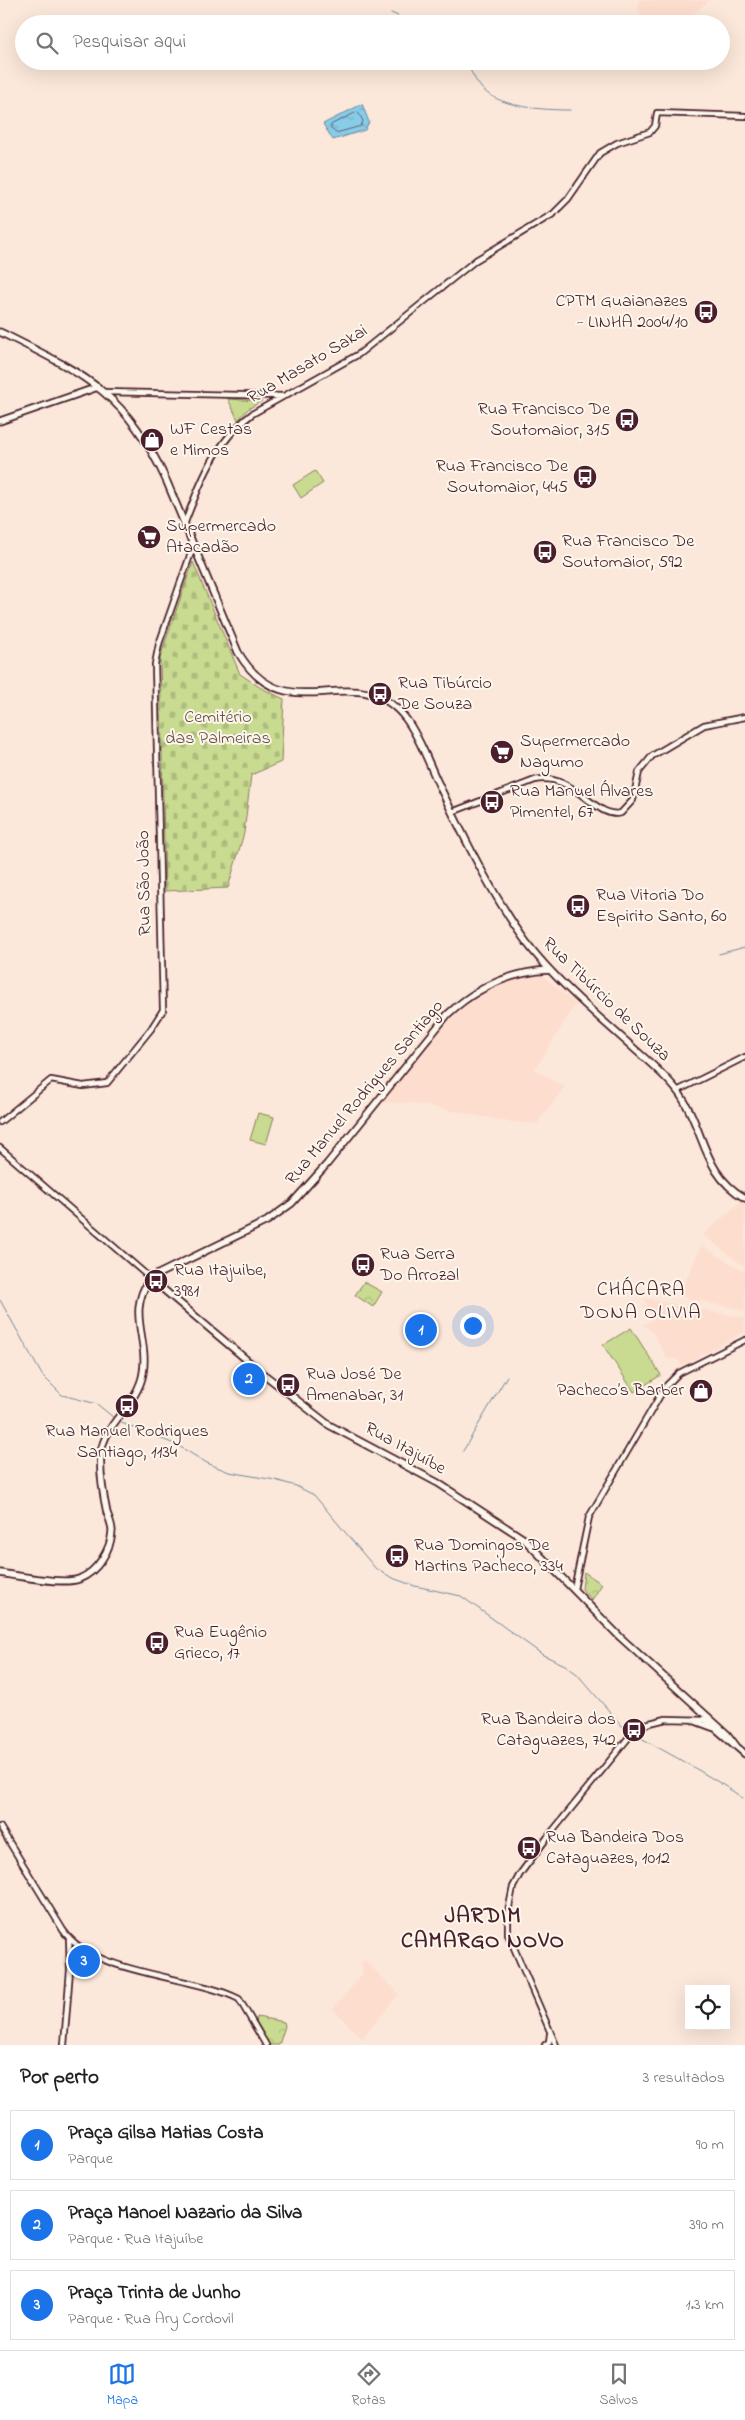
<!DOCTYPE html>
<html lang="pt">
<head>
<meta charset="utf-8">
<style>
	body { margin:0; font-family:"Indie Flower",sans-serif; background:#f6f6f6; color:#202124 }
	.controls { position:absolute; right:15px; bottom:15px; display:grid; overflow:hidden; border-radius:0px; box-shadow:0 5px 20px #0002 }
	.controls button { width:45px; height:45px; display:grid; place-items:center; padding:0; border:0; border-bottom:1px solid #e0e0e0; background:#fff; color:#202124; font:25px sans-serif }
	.you { position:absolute; left:472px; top:1325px; width:18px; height:18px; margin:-12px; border:4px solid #fff; border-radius:50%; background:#1a73e8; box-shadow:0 0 0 8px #1a73e833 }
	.badge { display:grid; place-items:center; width:32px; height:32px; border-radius:50%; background:#1a73e8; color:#fff; font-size:16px; font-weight:700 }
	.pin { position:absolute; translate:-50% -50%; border:2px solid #fff; box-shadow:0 1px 5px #0006 }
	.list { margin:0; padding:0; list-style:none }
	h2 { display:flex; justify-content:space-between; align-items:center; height:65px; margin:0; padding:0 20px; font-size:21px }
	h2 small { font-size:16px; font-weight:400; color:#757577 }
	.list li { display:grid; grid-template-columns:32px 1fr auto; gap:15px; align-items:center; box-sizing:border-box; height:70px; margin:0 10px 10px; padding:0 10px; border:1px solid #e0e0e0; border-radius:0px }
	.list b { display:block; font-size:19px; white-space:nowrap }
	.list p { margin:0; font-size:16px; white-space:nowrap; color:#757577 }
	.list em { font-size:16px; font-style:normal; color:#757577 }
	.icon { flex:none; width:28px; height:28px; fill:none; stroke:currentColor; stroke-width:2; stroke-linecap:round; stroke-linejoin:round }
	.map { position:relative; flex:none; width:745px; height:2045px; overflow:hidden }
	.search { position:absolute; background:#fff; box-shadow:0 5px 20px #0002; left:15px; right:15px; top:15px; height:55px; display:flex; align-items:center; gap:12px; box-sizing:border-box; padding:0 18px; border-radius:28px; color:#757577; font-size:19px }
	.sheet { height:305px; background:#fff }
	nav { display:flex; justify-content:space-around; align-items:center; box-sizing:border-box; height:70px; border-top:1px solid #e0e0e0; background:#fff; font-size:14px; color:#757577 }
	nav a { display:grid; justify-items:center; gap:2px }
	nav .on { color:#1a73e8 }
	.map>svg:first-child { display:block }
</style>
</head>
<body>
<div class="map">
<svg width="745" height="2045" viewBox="0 0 745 2045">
	<defs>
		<pattern id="cemetery-stones" width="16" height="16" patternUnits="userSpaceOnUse" patternTransform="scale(1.25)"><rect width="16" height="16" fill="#c8db90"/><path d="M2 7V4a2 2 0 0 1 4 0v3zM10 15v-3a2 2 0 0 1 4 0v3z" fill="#adbc7c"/></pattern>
		<pattern id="park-crowns" width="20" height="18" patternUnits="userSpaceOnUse" patternTransform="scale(1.25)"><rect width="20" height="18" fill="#c8db90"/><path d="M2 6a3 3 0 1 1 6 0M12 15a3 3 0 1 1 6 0" fill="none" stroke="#adbc7c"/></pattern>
		<pattern id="water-ripples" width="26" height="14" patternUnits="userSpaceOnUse" patternTransform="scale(1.25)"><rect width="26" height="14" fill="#87cce8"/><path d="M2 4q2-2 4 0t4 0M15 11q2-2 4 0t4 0" fill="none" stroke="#76afc7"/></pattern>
	</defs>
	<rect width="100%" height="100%" fill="#fce8da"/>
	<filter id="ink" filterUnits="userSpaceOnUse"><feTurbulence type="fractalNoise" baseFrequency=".02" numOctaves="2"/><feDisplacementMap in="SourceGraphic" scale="10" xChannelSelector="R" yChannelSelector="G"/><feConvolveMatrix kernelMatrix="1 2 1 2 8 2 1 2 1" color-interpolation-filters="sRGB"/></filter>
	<g filter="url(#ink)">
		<path fill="#fddece" d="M638,0H710L692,15L670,24H641Z
			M522,975H542L576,1004L535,1070L565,1087L537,1124L509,1122L410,1103H379L450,1019L482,992Z
			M741,1201L745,1203V1267L703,1235Z
			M701,1245L745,1272V1311L679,1296Z
			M643,1298L745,1318V1332L681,1366L676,1358L668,1360L652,1331L643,1325L655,1318Z
			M365,1960L399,1994L362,2039L333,2009L362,1974V1962Z"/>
		<path fill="url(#cemetery-stones)" stroke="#897d5e" d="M193,562L240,674L261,688L284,699L281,762L251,775L244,833L228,888L165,891L160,657Z"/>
		<path fill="url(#park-crowns)" stroke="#897d5e" d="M228,399L262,401L248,409L238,420Z
			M364,1282L382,1292L373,1307L355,1295Z
			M584,1572L602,1584L592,1600L582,1589Z
			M257,2017L284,2022L285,2026L279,2045H269L256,2022Z"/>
		<path fill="#c8db90" stroke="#897d5e" d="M315,471L323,483L301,498L293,485Z
			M258,1113L274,1117L266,1144L250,1140Z
			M631,1328L661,1375L634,1392L603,1345Z"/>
		<path fill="url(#water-ripples)" stroke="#6f879c" d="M362,104L369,122L365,130L333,140L323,124Z"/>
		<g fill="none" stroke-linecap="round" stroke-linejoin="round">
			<path stroke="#626477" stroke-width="1" d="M358,112L363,121L361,126L336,133L331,129V125Z"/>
			<path stroke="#6f879c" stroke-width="1" d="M391,13L398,16L403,24
				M465,61C470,69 474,78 479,85C495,108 545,110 570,110
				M719,954L745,947
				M0,1300L42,1375L62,1395L97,1404L114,1418
				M119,1422L177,1445L207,1463L229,1472L275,1480L296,1486L314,1495L376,1569L395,1579L415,1586L461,1596L543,1655L565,1665L577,1674L622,1726L630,1732
				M463,1451L507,1376
				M634,1734C671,1755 708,1774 743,1798"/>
			<g stroke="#4a1f2b" stroke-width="8">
				<path id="minor" d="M105,392L284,396
					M184,525C200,483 215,442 252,414L359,354L476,260L553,214L568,199L600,153L617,143L650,132L655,126L657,113L745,116
					M452,812L535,780C573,771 597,821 621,813L633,800L639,772L652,756L704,725L745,717
					M677,1091L745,1057
					M0,1122L51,1080L83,1086L107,1083L151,1029L163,1010L155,664L159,644L193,547
					M0,1148L150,1278
					M574,1589L589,1517L665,1387L679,1373L745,1340
					M694,1721L713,1728
					M0,1827L63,1930C92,1975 193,1975 239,1999L266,2045
					M64,2045L70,1970L69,1938
					M545,2045L549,2042L550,2034
					M556,2045L508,1934V1912L513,1887L520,1874L547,1838L638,1726L666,1719L708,1720"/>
			</g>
			<g stroke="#4a1f2b" stroke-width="9">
				<path id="major" d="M0,332C84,374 126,392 167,482L238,652C287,736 356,653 406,719C420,738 428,762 438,783C464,837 489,890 524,939C549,974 595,1014 628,1043C645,1059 665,1074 679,1093C705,1129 702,1174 745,1198
					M0,421L98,387
					M150,1278L261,1372L329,1425L438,1483L524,1539L620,1637L727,1734L737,1747
					M0,1573C17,1576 63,1585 79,1579C97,1572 111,1550 112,1531C112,1525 109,1518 107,1513C103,1494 99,1471 101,1452C106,1421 138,1404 143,1373C149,1337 126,1314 150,1278L267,1221L292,1203L327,1164L448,1014C477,987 510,972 550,970
					M705,1719L745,1754"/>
			</g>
			<use href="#minor" stroke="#fbf7ec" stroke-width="4.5"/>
			<use href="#major" stroke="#fbf7ec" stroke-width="5.5"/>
		</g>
	</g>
	<defs>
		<g id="bus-disc" transform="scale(1.25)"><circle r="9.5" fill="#4a1f2b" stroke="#fbf7ec"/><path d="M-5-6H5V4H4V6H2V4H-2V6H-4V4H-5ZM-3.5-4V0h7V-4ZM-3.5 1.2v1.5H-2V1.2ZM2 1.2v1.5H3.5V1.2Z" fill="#fff"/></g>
		<g id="shop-disc" transform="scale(1.25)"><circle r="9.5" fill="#4a1f2b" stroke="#fbf7ec"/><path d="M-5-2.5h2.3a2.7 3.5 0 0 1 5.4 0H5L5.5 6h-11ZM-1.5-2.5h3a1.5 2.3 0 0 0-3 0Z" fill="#fff"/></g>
		<g id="supermarket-disc" transform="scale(1.25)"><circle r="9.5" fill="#4a1f2b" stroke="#fbf7ec"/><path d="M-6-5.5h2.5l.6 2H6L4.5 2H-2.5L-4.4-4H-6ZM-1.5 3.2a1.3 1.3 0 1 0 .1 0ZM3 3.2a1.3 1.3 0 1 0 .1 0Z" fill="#fff"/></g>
	</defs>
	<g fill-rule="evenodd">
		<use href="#bus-disc" x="706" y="312"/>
		<use href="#bus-disc" x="627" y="420"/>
		<use href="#shop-disc" x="152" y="440"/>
		<use href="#bus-disc" x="585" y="477"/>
		<use href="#supermarket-disc" x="149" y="537"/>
		<use href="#bus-disc" x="545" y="552"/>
		<use href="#bus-disc" x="380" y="694"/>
		<use href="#supermarket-disc" x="502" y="752"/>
		<use href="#bus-disc" x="492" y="802"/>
		<use href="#bus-disc" x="578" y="906"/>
		<use href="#bus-disc" x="363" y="1265"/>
		<use href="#bus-disc" x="156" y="1281"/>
		<use href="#bus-disc" x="288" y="1385"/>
		<use href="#shop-disc" x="701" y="1391"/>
		<use href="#bus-disc" x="127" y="1406"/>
		<use href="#bus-disc" x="397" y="1556"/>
		<use href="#bus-disc" x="157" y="1643"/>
		<use href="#bus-disc" x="634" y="1730"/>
		<use href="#bus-disc" x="529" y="1848"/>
	</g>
	<g text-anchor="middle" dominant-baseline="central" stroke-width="4" stroke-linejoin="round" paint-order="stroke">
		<g font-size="18" fill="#4a1f2b" stroke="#fbf7ec" text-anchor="start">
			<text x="688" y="302" text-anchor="end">CPTM Guaianazes<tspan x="688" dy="21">- LINHA 2004/10</tspan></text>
			<text x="610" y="410" text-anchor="end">Rua Francisco De<tspan x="610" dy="21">Soutomaior, 315</tspan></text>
			<text x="170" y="430">WF Cestas<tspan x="170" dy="21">e Mimos</tspan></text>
			<text x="568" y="467" text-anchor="end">Rua Francisco De<tspan x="568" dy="21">Soutomaior, 445</tspan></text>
			<text x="166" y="527">Supermercado<tspan x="166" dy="21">Atacadão</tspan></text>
			<text x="562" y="542">Rua Francisco De<tspan x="562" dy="21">Soutomaior, 592</tspan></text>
			<text x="398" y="684">Rua Tibúrcio<tspan x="398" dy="21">De Souza</tspan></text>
			<text x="520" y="742">Supermercado<tspan x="520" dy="21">Nagumo</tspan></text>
			<text x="510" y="792">Rua Manuel Álvares<tspan x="510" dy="21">Pimentel, 67</tspan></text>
			<text x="596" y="896">Rua Vitoria Do<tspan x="596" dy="21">Espirito Santo, 60</tspan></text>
			<text x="380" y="1255">Rua Serra<tspan x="380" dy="21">Do Arrozal</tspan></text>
			<text x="174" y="1271">Rua Itajuibe,<tspan x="174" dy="21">3981</tspan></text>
			<text x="306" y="1375">Rua José De<tspan x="306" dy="21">Amenabar, 31</tspan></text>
			<text x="684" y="1391" text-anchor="end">Pacheco’s Barber</text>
			<text x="127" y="1432" text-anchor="middle">Rua Manuel Rodrigues<tspan x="127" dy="21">Santiago, 1134</tspan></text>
			<text x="414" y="1546">Rua Domingos De<tspan x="414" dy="21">Martins Pacheco, 334</tspan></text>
			<text x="174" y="1633">Rua Eugênio<tspan x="174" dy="21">Grieco, 17</tspan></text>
			<text x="616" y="1720" text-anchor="end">Rua Bandeira dos<tspan x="616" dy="21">Cataguazes, 742</tspan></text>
			<text x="546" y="1838">Rua Bandeira Dos<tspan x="546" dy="21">Cataguazes, 1012</tspan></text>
		</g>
		<g font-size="18" fill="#4a1f2b" stroke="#fbf7ec">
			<text transform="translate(308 365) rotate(-31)">Rua Masato Sakai</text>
			<text transform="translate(145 883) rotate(-91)">Rua São João</text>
			<text transform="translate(606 1000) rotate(44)">Rua Tibúrcio de Souza</text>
			<text transform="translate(365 1093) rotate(-50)">Rua Manuel Rodrigues Santiago</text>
			<text transform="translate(405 1449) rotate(29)">Rua Itajuíbe</text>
		</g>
		<g font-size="18" fill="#6a4e44" stroke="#fbf7ec">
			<text x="218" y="718">Cemitério<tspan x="218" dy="21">das Palmeiras</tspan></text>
		</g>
		<g font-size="20" letter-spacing="1" fill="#4a1f2b" stroke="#fbf7ec">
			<text x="641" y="1290">CHÁCARA<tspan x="641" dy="23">DONA OLIVIA</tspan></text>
		</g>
		<g font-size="22" font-weight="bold" letter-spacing="1" fill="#4a1f2b" stroke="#fbf7ec">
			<text x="483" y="1917">JARDIM<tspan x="483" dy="25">CAMARGO NOVO</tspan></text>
		</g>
	</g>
</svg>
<div class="controls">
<button><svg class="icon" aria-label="locate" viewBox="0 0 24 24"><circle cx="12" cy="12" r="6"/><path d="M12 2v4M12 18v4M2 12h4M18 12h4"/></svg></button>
</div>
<div class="you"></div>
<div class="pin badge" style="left:421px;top:1330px">1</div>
<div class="pin badge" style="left:249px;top:1379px">2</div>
<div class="pin badge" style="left:84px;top:1961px">3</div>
<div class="search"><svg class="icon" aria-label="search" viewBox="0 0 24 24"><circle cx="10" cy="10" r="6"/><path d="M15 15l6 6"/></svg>Pesquisar aqui</div>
</div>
<section class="sheet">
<h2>Por perto<small>3 resultados</small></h2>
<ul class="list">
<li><span class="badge">1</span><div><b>Praça Gilsa Matias Costa</b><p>Parque</p></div><em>90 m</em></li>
<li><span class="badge">2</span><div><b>Praça Manoel Nazario da Silva</b><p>Parque · Rua Itajuíbe</p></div><em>390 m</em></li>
<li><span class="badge">3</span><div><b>Praça Trinta de Junho</b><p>Parque · Rua Ary Cordovil</p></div><em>1.3 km</em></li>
</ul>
</section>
<nav>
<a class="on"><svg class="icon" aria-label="map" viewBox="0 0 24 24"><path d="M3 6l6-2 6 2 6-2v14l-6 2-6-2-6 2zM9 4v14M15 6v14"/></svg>Mapa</a>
<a><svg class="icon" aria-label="directions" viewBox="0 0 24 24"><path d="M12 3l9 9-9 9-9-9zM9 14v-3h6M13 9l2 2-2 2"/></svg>Rotas</a>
<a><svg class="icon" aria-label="saved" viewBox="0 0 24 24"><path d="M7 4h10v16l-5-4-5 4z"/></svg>Salvos</a>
</nav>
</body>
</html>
